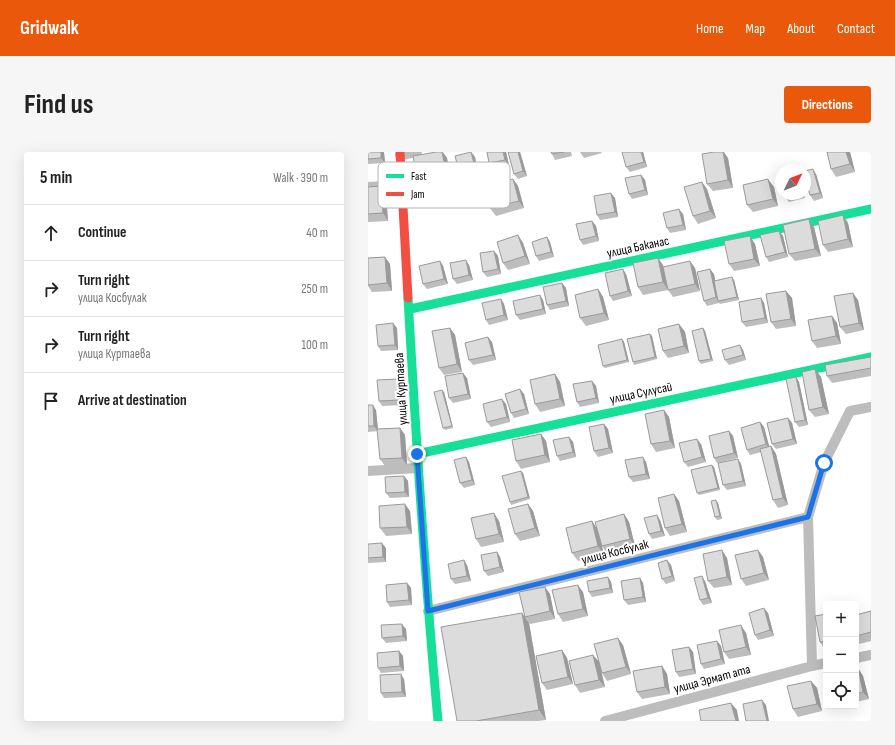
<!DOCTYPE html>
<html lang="en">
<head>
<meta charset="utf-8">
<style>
	body { margin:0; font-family:"Sofia Sans Condensed",sans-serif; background:#f6f6f6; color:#222 }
	.controls { position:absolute; right:12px; bottom:12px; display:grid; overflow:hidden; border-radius:4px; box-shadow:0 4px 16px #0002 }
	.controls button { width:36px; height:36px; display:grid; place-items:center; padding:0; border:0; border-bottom:1px solid #e0e0e0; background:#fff; color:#222; font:20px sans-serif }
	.compass { position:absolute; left:407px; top:12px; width:36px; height:36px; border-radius:50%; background:#fff; box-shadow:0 4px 16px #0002; rotate:47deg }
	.stop { position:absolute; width:12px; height:12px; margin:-9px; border:3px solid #1a73e8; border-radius:50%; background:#fff }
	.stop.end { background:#1a73e8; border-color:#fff; box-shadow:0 1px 4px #0008 }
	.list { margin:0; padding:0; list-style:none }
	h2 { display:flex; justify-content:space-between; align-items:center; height:52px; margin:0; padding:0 16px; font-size:17px }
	h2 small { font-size:13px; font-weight:400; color:#767676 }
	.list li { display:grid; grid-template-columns:26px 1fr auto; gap:12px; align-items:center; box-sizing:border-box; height:56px; padding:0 16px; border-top:1px solid #e0e0e0 }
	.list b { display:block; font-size:15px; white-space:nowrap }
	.list p { margin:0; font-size:13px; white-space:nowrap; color:#767676 }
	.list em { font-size:13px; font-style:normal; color:#767676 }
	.icon { flex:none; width:22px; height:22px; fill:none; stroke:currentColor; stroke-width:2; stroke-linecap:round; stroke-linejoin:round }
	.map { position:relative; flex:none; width:503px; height:569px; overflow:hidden; border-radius:4px }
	header { display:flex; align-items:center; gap:24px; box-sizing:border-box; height:56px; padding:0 20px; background:#ea580c; color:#fff }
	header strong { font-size:19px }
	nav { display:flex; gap:22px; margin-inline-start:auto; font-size:14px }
	.intro { display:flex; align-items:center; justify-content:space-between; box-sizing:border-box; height:96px; padding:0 24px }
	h1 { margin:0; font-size:28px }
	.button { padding:10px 18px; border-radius:4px; background:#ea580c; color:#fff; font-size:14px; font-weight:700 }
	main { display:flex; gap:24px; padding:0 24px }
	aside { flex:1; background:#fff; border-radius:4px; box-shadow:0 4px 16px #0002 }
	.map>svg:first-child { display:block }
</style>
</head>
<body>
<header>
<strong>Gridwalk</strong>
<nav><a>Home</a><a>Map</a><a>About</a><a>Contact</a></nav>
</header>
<div class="intro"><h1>Find us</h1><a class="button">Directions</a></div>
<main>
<aside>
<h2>5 min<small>Walk · 390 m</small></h2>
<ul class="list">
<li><svg class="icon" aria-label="ahead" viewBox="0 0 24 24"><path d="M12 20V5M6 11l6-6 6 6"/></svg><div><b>Continue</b></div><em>40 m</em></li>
<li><svg class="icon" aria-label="right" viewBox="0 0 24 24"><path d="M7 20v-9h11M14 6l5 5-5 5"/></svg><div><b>Turn right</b><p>улица Косбулак</p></div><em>250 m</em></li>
<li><svg class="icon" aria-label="right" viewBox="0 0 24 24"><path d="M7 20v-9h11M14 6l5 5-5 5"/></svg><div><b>Turn right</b><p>улица Куртаева</p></div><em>100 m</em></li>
<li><svg class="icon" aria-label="arrive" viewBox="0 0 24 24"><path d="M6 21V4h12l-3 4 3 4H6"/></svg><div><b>Arrive at destination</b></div></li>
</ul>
</aside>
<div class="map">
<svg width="503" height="569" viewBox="0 0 503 569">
	<rect width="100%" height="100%" fill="#fff"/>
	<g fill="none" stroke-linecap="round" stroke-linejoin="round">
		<path stroke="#bdbdbd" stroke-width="10" d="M32,3L49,0
			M0,35L33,33
			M0,319L50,316
			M60,459L440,365
			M488,506L503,503
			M444,514L440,365L456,311L482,259L503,255
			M237,569L444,514L458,511"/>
		<path stroke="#16e098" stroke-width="9" d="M40,146C48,287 57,428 70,569
			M42,157L503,57
			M49,302L503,205"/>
		<path stroke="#f24e42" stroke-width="9" d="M32,0L40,146"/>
	</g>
	<path fill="#bdbdbd" d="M0,0H16L17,11L0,12Z
		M68,0H75L79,6L84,33L55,38L50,30Z
		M103,0L107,5L110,21L94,24L91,19Z
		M119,0H138L141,13L125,16L121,11Z
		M140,0H152L159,24L150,27L146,22Z
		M183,0H203L204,4L187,8Z
		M212,0H233L234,1L216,6Z
		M275,0L279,15L262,20L258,15Z
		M459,0H482L487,20L468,25L463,17Z
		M360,6L365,36L345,39L339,32Z
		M448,22L455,46L446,49L442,43Z
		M273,23L277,28L280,43L264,47L261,42Z
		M145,27L150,34L156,56L128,64L122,56Z
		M0,35L18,42L20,69L0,70Z
		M406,35L410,54L385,60L379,53Z
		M339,37L348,66L330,72L325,64Z
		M417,42H436L437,46L421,50L417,45Z
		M247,46L250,65L232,68L229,63Z
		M315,62L318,78L302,81L299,76Z
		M224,69L228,74L231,89L215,93L212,88Z
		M480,71L485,95L460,100L455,93Z
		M446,75L453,104L427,109L421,102Z
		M411,79L415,84L420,105L401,110L398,105Z
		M150,83L155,91L162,112L140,118L135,111Z
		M179,85L182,90L186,105L171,109L168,104Z
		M387,92L392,114L366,119L361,112Z
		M126,99L130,104L133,122L119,125L115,120Z
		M17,105L22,112L24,139L4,140L0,134V106Z
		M72,109L75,114L80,132L59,137L55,132Z
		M101,113L105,128L89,132L85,127Z
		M295,113V115L327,116L332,139L305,145L300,138L275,143L270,135Z
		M258,122L264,144L245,149L242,144Z
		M346,122L347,129L366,128L371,148L352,152L351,151L339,154L336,149Z
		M194,131L198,136L201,154L182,158L179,153Z
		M230,137L235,145L241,168L218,174L212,166Z
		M418,139L424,146L428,174L408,177L403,170Z
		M172,143L175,148L178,162L152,168L148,163Z
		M393,146L396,151L400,171L378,175L374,170Z
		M133,147L136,152L140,168L121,173L118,168Z
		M490,148L496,178L478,182L472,175Z
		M464,164L469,171L473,192L449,196L444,189Z
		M311,172L317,180L321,201L300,206L295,199Z
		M29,176L30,198L13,199L10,194Z
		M82,176L87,183L94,220L76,223L71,216Z
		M335,176L337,179L345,209L333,212L331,209Z
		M282,182L284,184L289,207L266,213L265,210Z
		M254,187L256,190L261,210L237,216L235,214Z
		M124,190L128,208L105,213L101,208Z
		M375,198L378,208L361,213L357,208Z
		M503,205V224L464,231L459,224Z
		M447,217L453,225L461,262L447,265L441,258Z
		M187,222L192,230L197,254L172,260L167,252Z
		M428,225L431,230L440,273L431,275L427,270Z
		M99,226L103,247L85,251L81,246Z
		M30,227L34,232L35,253L14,254L11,249Z
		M224,229L228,234L231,251L212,255L209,250Z
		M76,240L85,276L77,278L75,276Z
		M156,242L161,262L146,266L143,261Z
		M138,252L142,270L123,275L119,270Z
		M0,253L8,258L10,277L32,276L37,283L39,313L17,314L12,307L10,279L0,280Z
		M296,258L301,265L307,296L288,300L283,292Z
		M420,266L424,271L429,292L408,297L404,292Z
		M392,270L396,275L401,295L403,294L408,302L420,353L410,356L405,348L393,300L382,303L379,298Z
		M236,272L240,277L245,301L230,305L226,299Z
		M361,279L365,284L370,306L349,311L346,306Z
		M173,282L178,289L182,310L153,317L148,309Z
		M201,285L205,290L208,305L192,309L189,304Z
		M333,292L338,310L320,315L316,310Z
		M98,305L101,310L107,333L96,336L92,331Z
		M370,307L373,312L378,334L359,338L355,333Z
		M278,310L282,327L265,330L261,325Z
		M346,315L352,338L331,343L329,341Z
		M153,319L155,321L162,347L143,353L142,350Z
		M36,324L40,329L41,345L22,346L18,341Z
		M306,342L311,349L319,380L302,384L297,376Z
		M350,351L354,367L349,368L347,365Z
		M160,352L165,359L172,384L152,389L147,382Z
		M42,359L44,382L18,384L12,376Z
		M256,362L261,370L267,394L239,402L234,394Z
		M292,368L297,384L284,387L281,382Z
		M131,369L136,390L113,395L108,387Z
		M224,369L229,377L236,402L210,409L204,401Z
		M0,392L18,396V410L0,411Z
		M354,398L359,406L364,433L346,436L340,429Z
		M390,398L395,405L401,428L378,434L373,427Z
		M129,400L132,405L136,420L120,424L116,419Z
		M99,413L103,429L87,432L83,427Z
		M303,413L307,429L298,432L294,427Z
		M240,425L243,430L245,441L224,445L221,440Z
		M272,426L275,431L278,450L260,453L256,448Z
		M337,429L344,451L335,453L332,448Z
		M39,431L43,436L44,453L22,455L19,450Z
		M177,435L182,442L187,467L162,472L157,465Z
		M215,440L220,464L195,470L190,462Z
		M503,459V489L491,492L488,488V463Z
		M154,461L161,471L178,568L170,569H89Z
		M400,461L406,484L390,488L387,483Z
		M458,462V498H457L452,490Z
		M38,477L39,489L18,491L14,486Z
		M378,481L383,503L361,507L356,500Z
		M349,489L353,494L357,512L336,517L333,512Z
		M255,493L263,522L239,529L234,521Z
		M321,495L325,500L328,522L311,525L308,520Z
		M194,498L199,506L205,532L179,538L174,531Z
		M31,499L35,504L36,519L13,521L10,516Z
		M225,503L231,510L237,535L212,541L207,533Z
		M294,514L299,522L302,542L274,547L269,540Z
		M490,516L495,524L501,547L488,550V517Z
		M36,527L38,545L16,546L13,541Z
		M443,529L449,536L454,559L430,565L425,557Z"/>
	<path fill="#9a9a9a" d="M13,0H16L17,11L13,6Z
		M74,0L79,6L84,33L79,25Z
		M103,0L107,5L110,21L107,15Z
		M135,0H138L141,13L137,8Z
		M150,0H152L159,24L155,19Z
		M273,0H275L279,15L276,10Z
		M355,0H356L360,6L365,36L360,28Z
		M478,0H482L487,20L482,12Z
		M445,17L448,22L455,46L452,41Z
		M273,23L277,28L280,43L277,38Z
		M145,27L150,34L156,56L151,49Z
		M400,27L406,35L410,54L405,47Z
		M334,30L339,37L348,66L342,59Z
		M13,34L18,42L20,69L15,61Z
		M243,41L247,46L250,65L247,60Z
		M311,57L315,62L318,78L315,73Z
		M475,63L480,71L485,95L480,87Z
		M441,67L446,75L453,104L447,97Z
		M224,69L228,74L231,89L228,84Z
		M411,79L415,84L420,105L417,100Z
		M150,83L155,91L162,112L157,104Z
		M382,84L387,92L392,114L386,107Z
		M179,85L182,90L186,105L183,100Z
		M126,99L130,104L133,122L130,117Z
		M17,105L22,112L24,139L19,131Z
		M290,106L295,113L300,138L295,130Z
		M98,108L101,113L105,128L101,123Z
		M72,109L75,114L80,132L76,127Z
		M322,109L327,116L332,139L327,132Z
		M255,117L258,122L264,144L260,139Z
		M342,117L346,122L351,149L348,145Z
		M364,125L366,128L371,148L369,145Z
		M194,131L198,136L201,154L198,149Z
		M230,137L235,145L241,168L236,161Z
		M418,139L424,146L428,174L423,167Z
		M485,141L490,148L496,178L491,171Z
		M172,143L175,148L178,162L175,157Z
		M393,146L396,151L400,171L397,166Z
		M133,147L136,152L140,168L136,163Z
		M464,164L469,171L473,192L468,184Z
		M25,171L29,176L30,198L27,193Z
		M311,172L317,180L321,201L316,194Z
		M82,176L87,183L94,220L89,212Z
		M335,176L337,179L345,209L343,207Z
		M282,182L284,184L289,207L287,205Z
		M120,185L124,190L128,208L125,203Z
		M254,187L256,190L261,210L259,208Z
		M372,193L375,198L378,208L375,203Z
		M447,217L453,225L461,262L455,255Z
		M95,221L99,226L103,247L100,242Z
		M187,222L192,230L197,254L192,247Z
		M428,225L431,230L440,273L437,268Z
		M30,227L34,232L35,253L32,248Z
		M224,229L228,234L231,251L228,246Z
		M152,237L156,242L161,262L158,257Z
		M74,238L76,240L85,276L84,274Z
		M134,247L138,252L142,270L139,265Z
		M5,253L8,258L10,279L6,274Z
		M296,258L301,265L307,296L302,289Z
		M420,266L424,271L429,292L425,287Z
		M392,270L396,275L402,297L398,292Z
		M236,272L240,277L245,301L241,296Z
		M32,276L37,283L39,313L34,306Z
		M361,279L365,284L370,306L366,301Z
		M173,282L178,289L182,310L177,303Z
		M201,285L205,290L208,305L205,300Z
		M329,287L333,292L338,310L334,305Z
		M403,294L408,302L420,353L415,346Z
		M98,305L101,310L107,333L104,328Z
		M275,305L278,310L282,327L278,322Z
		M370,307L373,312L378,334L375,329Z
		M344,313L346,315L352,338L350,336Z
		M153,319L155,321L162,347L160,345Z
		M36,324L40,329L41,345L37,340Z
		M306,342L311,349L319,380L314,372Z
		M348,348L350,351L354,367L352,364Z
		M37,352L42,359L44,382L39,375Z
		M160,352L165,359L172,384L167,376Z
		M126,361L131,369L136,390L131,382Z
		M256,362L261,370L267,394L262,387Z
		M289,363L292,368L297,384L293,379Z
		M224,369L229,377L236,402L230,394Z
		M14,391L18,396V410L15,405Z
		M354,398L359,406L364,433L359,425Z
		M390,398L395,405L401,428L396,421Z
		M129,400L132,405L136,420L132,415Z
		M96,408L99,413L103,429L99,424Z
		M299,408L303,413L307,429L304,424Z
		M334,424L337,429L344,451L340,446Z
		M240,425L243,430L245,441L242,436Z
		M272,426L275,431L278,450L275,445Z
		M39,431L43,436L44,453L41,448Z
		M210,433L215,440L220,464L215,457Z
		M177,435L182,442L187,467L182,459Z
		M396,456L400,461L406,484L402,478Z
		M154,461L161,471L178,568L171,558Z
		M34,472L38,477L39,489L35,484Z
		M373,473L378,481L383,503L378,495Z
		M250,486L255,493L263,522L258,515Z
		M349,489L353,494L357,512L353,507Z
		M321,495L325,500L328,522L325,517Z
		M194,498L199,506L205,532L200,525Z
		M31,499L35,504L36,519L32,514Z
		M225,503L231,510L237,535L231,528Z
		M294,514L299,522L302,542L297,535Z
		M490,516L495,524L501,547L495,540Z
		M33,522L36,527L38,545L34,540Z
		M443,529L449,536L454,559L449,552Z
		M394,548L398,553L401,569H399Z
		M363,551L369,558L371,569H368Z"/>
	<path fill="#dcdcdc" stroke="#9a9a9a" d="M0,0H13V6L0,7Z
		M68,0H74L79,25L50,30L45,4Z
		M103,0L107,15L91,19L87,4Z
		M119,0H135L137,8L121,11Z
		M140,0H150L155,19L146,22Z
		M183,0H196L184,2Z
		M254,0H273L276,10L258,15Z
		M346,0H355L360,28L339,32L334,2Z
		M459,0H478L482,12L463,17Z
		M445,17L452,41L442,43L437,26V19Z
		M273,23L277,38L261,42L257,26Z
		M145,27L151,49L122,56L116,35Z
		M400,27L405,47L379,53L375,33Z
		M334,30L342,59L325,64L316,35Z
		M13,34L15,61L0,62V35Z
		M243,41L247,60L229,63L226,44Z
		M417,42H429L417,45Z
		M311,57L315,73L299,76L295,61Z
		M475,63L480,87L455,93L450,69Z
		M441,67L447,97L421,102L415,73Z
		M224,69L228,84L212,88L208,72Z
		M411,79L417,100L398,105L392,83Z
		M150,83L157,104L135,111L129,90Z
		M382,84L386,107L361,112L356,89Z
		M179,85L183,100L168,104L164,90Z
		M126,99L130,117L115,120L112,101Z
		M17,105L19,131L0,133V106Z
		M290,106L295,130L270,135L265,111Z
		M98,108L101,123L85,127L82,111Z
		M72,109L76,127L55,132L51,114Z
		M322,109L327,132L300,138L295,115Z
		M255,117L260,139L242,144L237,121Z
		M342,117L348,145L336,149L329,120Z
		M364,125L369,145L350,149L346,129Z
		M194,131L198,149L179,153L175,135Z
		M230,137L236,161L212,166L207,143Z
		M418,139L423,167L403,170L398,142Z
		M485,141L491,171L472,175L466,144Z
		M172,143L175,157L148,163L145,149Z
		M393,146L397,166L374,170L371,150Z
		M133,147L136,163L118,168L114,151Z
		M464,164L468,184L444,189L440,168Z
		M25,171L27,193L10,194L8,173Z
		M311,172L316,194L295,199L290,177Z
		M82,176L89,212L71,216L64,179Z
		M335,176L343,207L331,209L324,179Z
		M282,182L287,205L265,210L259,187Z
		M120,185L125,203L101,208L97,191Z
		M254,187L259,208L235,214L230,193Z
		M372,193L375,203L357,208L354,198Z
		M503,205V216L459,224L457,213Z
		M447,217L455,255L441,258L434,220Z
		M95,221L100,242L81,246L77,224Z
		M187,222L192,247L167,252L162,228Z
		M428,225L437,268L427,270L418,227Z
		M30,227L32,248L11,249L9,228Z
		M224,229L228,246L209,250L205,232Z
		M152,237L158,257L143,261L137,242Z
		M74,238L84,274L75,276L66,240Z
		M134,247L139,265L119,270L115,252Z
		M0,253H5L6,274H0Z
		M296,258L302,289L283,292L277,262Z
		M420,266L425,287L404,292L399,271Z
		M392,270L398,292L379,298L373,276Z
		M236,272L241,296L226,299L221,275Z
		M32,276L34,306L12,307L9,277Z
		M361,279L366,301L346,306L341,284Z
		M173,282L177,303L148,309L144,288Z
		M201,285L205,300L189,304L185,288Z
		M329,287L334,305L316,310L311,291Z
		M403,294L415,346L405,348L392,297Z
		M98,305L104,328L92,331L86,308Z
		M275,305L278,322L261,325L257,308Z
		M370,307L375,329L355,333L350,311Z
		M344,313L350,336L329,341L323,318Z
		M153,319L160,345L142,350L134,324Z
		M36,324L37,340L18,341L17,325Z
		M306,342L314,372L297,376L290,346Z
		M348,348L352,364L347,365L343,349Z
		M37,352L39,375L12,376L11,354Z
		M160,352L167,376L147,382L140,357Z
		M126,361L131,382L108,387L103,366Z
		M256,362L262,387L234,394L227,370Z
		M289,363L293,379L281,382L276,366Z
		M224,369L230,394L204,401L198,376Z
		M14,391L15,405L0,406V392Z
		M354,398L359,425L340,429L335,402Z
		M390,398L396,421L373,427L367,403Z
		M129,400L132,415L116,419L113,403Z
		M96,408L99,424L83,427L80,412Z
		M299,408L304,424L294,427L290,411Z
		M334,424L340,446L332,448L326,426Z
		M240,425L242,436L221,440L219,429Z
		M272,426L275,445L256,448L253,429Z
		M39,431L41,448L19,450L18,433Z
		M210,433L215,457L190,462L184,438Z
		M177,435L182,459L157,465L151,440Z
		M396,456L402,478L387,483L381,461Z
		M503,459V480L488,484V463Z
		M154,461L171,558L108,569H89L73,475Z
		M458,462V489L452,490L447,464Z
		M34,472L35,484L14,486L13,473Z
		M373,473L378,495L356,500L351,478Z
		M250,486L258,515L234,521L226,492Z
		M349,489L353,507L333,512L329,493Z
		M321,495L325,517L308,520L304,498Z
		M194,498L200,525L174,531L168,504Z
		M31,499L32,514L10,516L9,501Z
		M225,503L231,528L207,533L201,509Z
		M294,514L297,535L269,540L265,519Z
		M490,516L495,540L488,542V517Z
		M33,522L34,540L13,541L12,523Z
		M443,529L449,552L425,557L419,534Z
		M394,548L399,569H378L375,552Z
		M363,551L368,569H333L331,558Z"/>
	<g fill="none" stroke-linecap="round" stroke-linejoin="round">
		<path stroke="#1a73e8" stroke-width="5" d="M49,302L60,459L440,365L456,311"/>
	</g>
	<g text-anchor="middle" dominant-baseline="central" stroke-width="4" stroke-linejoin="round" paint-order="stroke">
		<g font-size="13" fill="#000" stroke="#fff">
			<text transform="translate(270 95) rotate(-12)">улица Баканас</text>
			<text transform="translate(33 237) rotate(-93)">улица Куртаева</text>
			<text transform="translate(273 241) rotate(-12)">улица Сулусай</text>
			<text transform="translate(247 400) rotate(-14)">улица Косбулак</text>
			<text transform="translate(344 527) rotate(-15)">улица Эрмат ата</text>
		</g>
	</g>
	<rect x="10" y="10" width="132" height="46" rx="6" fill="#fff" stroke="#b2b2b2" stroke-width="1"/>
	<rect x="18" y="22" width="18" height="4" fill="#16e098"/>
	<rect x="18" y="40" width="18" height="4" fill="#f24e42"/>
	<g font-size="11" fill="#000">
		<text x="43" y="28">Fast</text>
		<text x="43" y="46">Jam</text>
	</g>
</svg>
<div class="controls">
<button>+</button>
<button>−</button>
<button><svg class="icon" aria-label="locate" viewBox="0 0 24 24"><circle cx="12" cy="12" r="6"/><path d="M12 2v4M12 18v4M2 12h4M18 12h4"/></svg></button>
</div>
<svg class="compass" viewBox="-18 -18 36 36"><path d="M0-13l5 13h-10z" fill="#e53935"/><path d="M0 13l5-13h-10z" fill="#767676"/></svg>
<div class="stop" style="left:456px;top:311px"></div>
<div class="stop end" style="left:49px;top:302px"></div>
</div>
</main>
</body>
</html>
